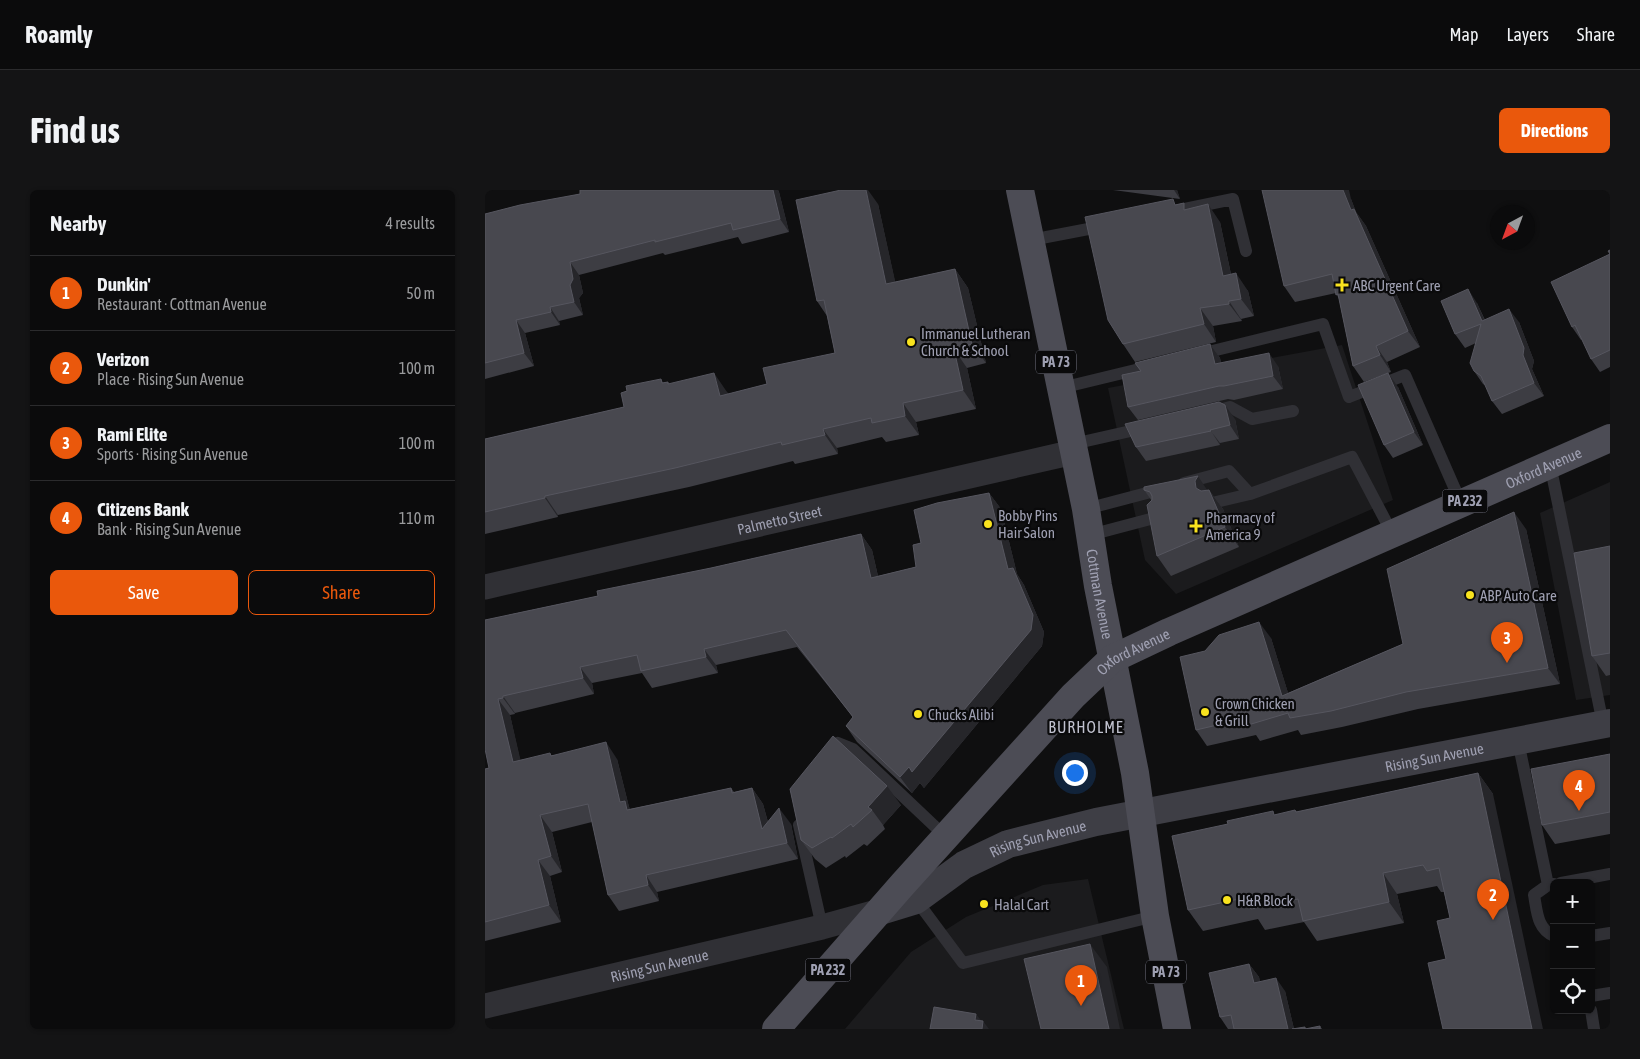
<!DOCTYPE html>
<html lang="en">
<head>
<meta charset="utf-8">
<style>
	body { margin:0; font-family:"Asap Condensed",sans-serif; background:#141415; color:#f1f3f6 }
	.controls { position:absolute; right:15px; bottom:15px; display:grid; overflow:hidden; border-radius:8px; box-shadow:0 1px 4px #0004 }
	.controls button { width:45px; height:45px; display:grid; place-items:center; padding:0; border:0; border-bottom:1px solid #2b2b2d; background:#0b0b0c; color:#f1f3f6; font:25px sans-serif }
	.compass { position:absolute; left:1005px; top:15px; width:45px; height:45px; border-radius:50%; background:#0b0b0c; box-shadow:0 1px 4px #0004; rotate:221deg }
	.you { position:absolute; left:589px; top:582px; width:18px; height:18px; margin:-12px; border:4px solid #fff; border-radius:50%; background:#1a73e8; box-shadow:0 0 0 8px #1a73e833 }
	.badge { display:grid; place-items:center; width:32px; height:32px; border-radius:50%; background:#ea580c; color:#fff; font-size:16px; font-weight:700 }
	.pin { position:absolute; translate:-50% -41px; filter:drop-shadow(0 1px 2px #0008) }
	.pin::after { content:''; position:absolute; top:26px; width:18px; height:15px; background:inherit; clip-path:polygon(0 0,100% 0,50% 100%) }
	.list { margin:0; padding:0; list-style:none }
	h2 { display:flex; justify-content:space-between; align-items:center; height:65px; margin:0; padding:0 20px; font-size:21px }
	h2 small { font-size:16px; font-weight:400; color:#9a9b9d }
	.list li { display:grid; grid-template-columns:32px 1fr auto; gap:15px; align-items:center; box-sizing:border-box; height:75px; padding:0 20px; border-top:1px solid #2b2b2d }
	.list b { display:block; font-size:19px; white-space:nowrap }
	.list p { margin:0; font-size:16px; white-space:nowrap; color:#9a9b9d }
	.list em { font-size:16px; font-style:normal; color:#9a9b9d }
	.actions { display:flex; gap:10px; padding:15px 20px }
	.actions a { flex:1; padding:11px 0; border:1px solid #ea580c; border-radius:8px; text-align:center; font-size:18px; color:#ea580c }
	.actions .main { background:#ea580c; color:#fff }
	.icon { flex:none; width:28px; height:28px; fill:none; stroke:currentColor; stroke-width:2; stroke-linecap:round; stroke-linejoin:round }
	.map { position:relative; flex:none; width:1125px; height:839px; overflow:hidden; border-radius:8px }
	header { display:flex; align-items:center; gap:30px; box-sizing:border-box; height:70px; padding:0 25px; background:#0b0b0c; border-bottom:1px solid #2b2b2d }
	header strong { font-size:24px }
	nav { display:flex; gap:28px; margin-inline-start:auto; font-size:18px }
	.intro { display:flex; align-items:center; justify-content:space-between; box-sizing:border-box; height:120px; padding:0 30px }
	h1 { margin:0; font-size:35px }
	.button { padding:12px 22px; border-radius:8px; background:#ea580c; color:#fff; font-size:18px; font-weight:700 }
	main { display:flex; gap:30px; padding:0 30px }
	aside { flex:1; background:#0b0b0c; border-radius:8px; box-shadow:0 1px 4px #0004 }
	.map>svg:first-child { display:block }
</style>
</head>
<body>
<header>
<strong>Roamly</strong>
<nav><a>Map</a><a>Layers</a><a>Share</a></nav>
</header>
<div class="intro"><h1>Find us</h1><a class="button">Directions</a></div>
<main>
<aside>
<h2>Nearby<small>4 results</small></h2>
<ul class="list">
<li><span class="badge">1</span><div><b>Dunkin'</b><p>Restaurant · Cottman Avenue</p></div><em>50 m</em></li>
<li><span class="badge">2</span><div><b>Verizon</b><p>Place · Rising Sun Avenue</p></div><em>100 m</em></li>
<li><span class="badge">3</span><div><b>Rami Elite</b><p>Sports · Rising Sun Avenue</p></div><em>100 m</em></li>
<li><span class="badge">4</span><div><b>Citizens Bank</b><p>Bank · Rising Sun Avenue</p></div><em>110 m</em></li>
</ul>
<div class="actions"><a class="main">Save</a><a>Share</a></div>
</aside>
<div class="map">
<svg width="1125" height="839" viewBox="0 0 1125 839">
	<rect width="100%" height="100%" fill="#0f0f10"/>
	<path fill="#1b1b1d" d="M857,155L908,310L691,404L660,370L623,198Z
		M1125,292V505L1091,510L1055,323Z
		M603,689L639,839H360L426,762L481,727L558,695Z"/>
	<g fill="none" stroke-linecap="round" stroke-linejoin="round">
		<path stroke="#303035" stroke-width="12" d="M685,22L748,9L761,61
			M546,50L619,36
			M715,164L838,134L864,207L920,185L976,313
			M576,198L671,175
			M727,222L745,217L767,229L808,221
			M588,254L659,238
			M1065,274L1118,534
			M699,293L744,281L765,304L867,267L907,343
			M731,312L765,304
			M601,319L677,299
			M605,345L673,327
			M1033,551L1063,695
			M347,562L353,553L368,559L461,647
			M314,635L337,737
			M1076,693L1125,684
			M1069,694L1063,695L1049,705C1052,721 1052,739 1069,746
			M429,707L478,773L670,726
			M1106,746L1125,743
			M1106,806L1125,803
			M1106,820L1109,839"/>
		<g stroke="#303035" stroke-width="25">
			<path id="s1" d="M0,397L589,262"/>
			<path id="s2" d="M0,816L337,737L395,721"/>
		</g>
		<path stroke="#3e3e45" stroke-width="28" id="s3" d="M395,721L431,710L479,675L523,654L611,632L1125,533"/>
		<g stroke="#4c4c55" stroke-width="28">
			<path id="s4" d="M535,0L601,319L613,396L650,583L670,726L692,839"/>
			<path id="s5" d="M291,839L418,694L588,506L627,469L684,442L1125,248"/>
		</g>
	</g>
	<path fill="#3d3d43" d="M95,0H293L294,2L304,42L257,54L253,47L180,65L178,63L94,85L98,103L94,108L98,125L74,131L75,135L40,143L49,176L0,189V24L95,4Z
		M628,0H692L695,9Z
		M866,9L871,22L881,36L935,157L902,172L906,182L879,192L868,176L854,109L851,103L810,112L799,96Z
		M393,14L410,92L470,79L483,98L501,173L482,178L491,219L431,232L434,245L401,252L397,247L352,258L353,264L310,274L308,271L204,297L73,325V327L0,344V249L139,217L142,201L176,189L178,193L183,192L184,194L242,202L243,204L282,194L350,163L342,126L332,111Z
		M702,19L735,32L746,84L763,101L769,126L756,129L757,131L728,136L731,152L650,172L638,154Z
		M1125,60V177L1115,182L1106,169L1097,149L1096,150L1087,137L1125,64Z
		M992,113L1000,130L1034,132L1049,171L1047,179L1059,206L1017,224L1007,211L1001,196L998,194L989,181L991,153L980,158L970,144Z
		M725,154L735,168L736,173L793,176L798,199L749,210L743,209L653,230L643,217Z
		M913,197L938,255L908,268L899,255Z
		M750,229L754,249L735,253V255L661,271L651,257Z
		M659,300H724L738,319L754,357L686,386L672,366L667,311Z
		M504,303L516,319L532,384L539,395L559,442L557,456L439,598L435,593L427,603L372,552L361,536L368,527L312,457L231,475L233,483L167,498L157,483L107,493L109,504L30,523V524L25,525L35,570L67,565L132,569L144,617L145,619L246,598L249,602L267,598L278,614L283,632L306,634L313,669L172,702L174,711L134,721L123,705L107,632L67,642L77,682L65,686L76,732L0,751V579L4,578L0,430L113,406L226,378L376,344L387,360L393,386L431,377L436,353Z
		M1041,339L1075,494L933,519L857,537L816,545L813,540L775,551L771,545L722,556L711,540L720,461L786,448L803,503L918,454Z
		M1125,356V485L1121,486L1107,466Z
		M1125,564V644L1070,654L1057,635Z
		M993,583L1008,604L961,769L965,728L959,702H956L952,696L912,704L919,733L832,751L819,732L780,740L773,729L718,741L703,720L810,620L812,622Z
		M305,599L416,615L398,635L400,639L382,656L379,654L361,668L360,666L341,678L330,669L316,650Z
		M764,774L774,787L775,792L800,801L809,839L820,837L821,839L835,836L837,839H743L735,827Z"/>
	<path fill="#26262a" d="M288,0H293L294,2L304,42L295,29Z
		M381,0H383L393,14L415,113L401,94Z
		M689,0H692L695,9Z
		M858,0H864L866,9L871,22L881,36L935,157L923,141L866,20Z
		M723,14L735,32L750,104L738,86Z
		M85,72L94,85L98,103L94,108L98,125L89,112L85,95Z
		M470,79L483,98L501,173L487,154Z
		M751,83L763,101L769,126L756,109Z
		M983,99L992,113L1006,145L997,131Z
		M744,111L756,129L757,131L744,114Z
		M65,117L74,131L75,135L66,122Z
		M715,118L728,136L731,152L719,134Z
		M1024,119L1034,132L1049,171L1047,179L1059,206L1049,193L1038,165Z
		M31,130L40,143L49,176L39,163Z
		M725,154L735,168L739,188L730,174Z
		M891,156L902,172L906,182L895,165Z
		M469,159L482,178L491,219L478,200Z
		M784,163L793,176L798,199L788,186Z
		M229,183L242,202L248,225L235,206Z
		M903,183L913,197L938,255L929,242Z
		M418,213L431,232L434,245L420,226Z
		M740,215L750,229L754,249L745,235Z
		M338,239L352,258L353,264L340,245Z
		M725,240L735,253V255L726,241Z
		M713,286L726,306L711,298L710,291Z
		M724,300L738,319L754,357L740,337Z
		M504,303L516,319L532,384L539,395L559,442L557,456L439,598L427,582L523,379Z
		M60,306L73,325V327L60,308Z
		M1029,322L1041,339L1075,494L1063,478Z
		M376,344L387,360L397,404L386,388Z
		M774,432L786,448L809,522L797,506Z
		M219,459L231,475L233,483L221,467Z
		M95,477L107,493L109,504L98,488Z
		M18,506L30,523V524L18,508Z
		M13,509L25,525L40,589L28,572Z
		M121,552L132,569L144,617L151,628L153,636L135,612Z
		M424,577L435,593L427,603L415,587Z
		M993,583L1008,604L1058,839H1047Z
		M402,596L416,615L398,635L387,620L383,617Z
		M267,598L278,614L289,655L277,639Z
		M294,618L306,634L313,669L302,653Z
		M55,625L67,642L77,682L66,666Z
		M53,670L65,686L76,732L64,715Z
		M898,683L912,704L919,733L904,712Z
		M161,685L172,702L174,711L163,695Z
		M605,754L622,777L635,839H624Z
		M764,774L774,787L779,807L769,793Z
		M791,788L800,801L809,839H803Z
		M491,824L498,833V831L504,839H497L490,830Z"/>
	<path fill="#48484f" stroke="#56565f" d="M95,0H288L295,29L248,40L246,33L170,52V50L85,72L88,89L85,95L89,112L65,117L66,122L31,130L39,163L0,173V24L35,15L95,4Z
		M356,0H381L401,94L470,79L487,154L469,159L478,200L418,213L420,226L387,233L386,228L338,239L340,245L318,250L297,255L296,252L190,278L60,306V308L0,322V249L139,217L136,203L142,201L141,196L176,189L177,193L183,192V194L229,183L235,206L282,194L278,178L350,163L339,110L332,111L311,10Z
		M777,0H858L866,20L869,19L923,141L891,156L895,165L868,176L853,104L851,105L847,84L799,96Z
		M688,9L690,15L699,13V20L723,14L738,86L751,83L756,109L744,111V114L715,118L719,134L638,154L623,130L600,27Z
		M1125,60V160L1106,169L1090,135L1087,137L1066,92L1125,64L1123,61Z
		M983,99L997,131L1024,119L1039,158L1038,165L1049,193L1007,211L996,186L989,181L985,173L996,134L970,144L956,111Z
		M725,154L730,174L784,163L788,186L739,196H734L643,217L637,185L656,181L650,173Z
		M903,183L929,242L899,255L873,195Z
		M734,212L740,215L745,235L725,240L726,241L651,257L640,234Z
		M713,286L710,291L711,298L716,301L724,300L740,337L672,366L662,315L667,310V306L665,302L659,300V297Z
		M504,303L523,379L528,378L548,425L546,440L427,582L424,577L415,587L361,536L368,527L301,440L219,459L221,467L156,481L152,465L95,477L98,488L18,506V508L13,509L28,572L65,563L66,566L121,552L135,612L140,611L142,620L246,598L247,603L267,598L277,639L294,618L302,653L161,685L163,695L123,705L103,614L55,625L66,666L53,670L64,715L0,732V579L4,578L0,559V430L113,406L112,401L226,378L376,344L386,388L431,377L428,355L436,353L429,320L452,313Z
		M1029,322L1063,478L921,502L846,521L805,528L803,523L763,535L762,528L711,540L695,467L720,461L734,445L774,432L797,506L918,454L902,379Z
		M1125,356V463L1107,466L1089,363Z
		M348,546L402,596L383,617L387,620L368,637L366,634L347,648L346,647L327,658L316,650L305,599Z
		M1125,564V622L1057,635L1046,579Z
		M993,583L1047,839H958L943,773L961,769L952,731L965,728L954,678L942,681L938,675L898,683L904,712L818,731L813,709L766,719L763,707L703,720L687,646L743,634L742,631L788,621L789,625L810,620L811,622Z
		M605,754L624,839H556L539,769Z
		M764,774L769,793L791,788L803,839H749L746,825L735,827L724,783Z
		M449,817L491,824L490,830L498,831L497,839H445Z
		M835,836V839H807L820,837V839Z"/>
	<g fill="#f9e31e" stroke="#0a0a0b" stroke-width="2">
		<path d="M854.5 87.5h5v5h5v5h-5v5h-5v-5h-5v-5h5z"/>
		<circle cx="426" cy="152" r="5"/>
		<circle cx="503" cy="334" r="5"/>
		<path d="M708.5 328.5h5v5h5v5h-5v5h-5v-5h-5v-5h5z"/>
		<circle cx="985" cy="405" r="5"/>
		<circle cx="720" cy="522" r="5"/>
		<circle cx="433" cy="524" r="5"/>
		<circle cx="742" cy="710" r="5"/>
		<circle cx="499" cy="714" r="5"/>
	</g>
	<g text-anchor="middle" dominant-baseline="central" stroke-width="4.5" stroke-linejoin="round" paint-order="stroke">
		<g fill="#0a0a0b" stroke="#727380" stroke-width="1">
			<rect x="551" y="160.5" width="40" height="23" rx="4"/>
			<rect x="957.5" y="299.5" width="45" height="23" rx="4"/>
			<rect x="320.5" y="768.5" width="45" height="23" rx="4"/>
			<rect x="661" y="770.5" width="40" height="23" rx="4"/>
		</g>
		<g font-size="14" font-weight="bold" fill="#9fa0b2">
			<text x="571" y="172">PA 73</text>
			<text x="980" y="311">PA 232</text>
			<text x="343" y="780">PA 232</text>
			<text x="681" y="782">PA 73</text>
		</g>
		<g font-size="15" fill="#9fa0b2" stroke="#0a0a0b" text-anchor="start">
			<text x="868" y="95">ABC Urgent Care</text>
			<text x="436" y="143">Immanuel Lutheran<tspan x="436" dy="17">Church &amp; School</tspan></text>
			<text x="513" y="325">Bobby Pins<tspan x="513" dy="17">Hair Salon</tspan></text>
			<text x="721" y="327">Pharmacy of<tspan x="721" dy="17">America 9</tspan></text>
			<text x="995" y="405">ABP Auto Care</text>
			<text x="730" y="513">Crown Chicken<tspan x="730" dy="17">&amp; Grill</tspan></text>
			<text x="443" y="524">Chucks Alibi</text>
			<text x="752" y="710">H&amp;R Block</text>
			<text x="509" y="714">Halal Cart</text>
		</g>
		<g font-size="15" fill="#9fa0b2" stroke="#0a0a0b">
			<text stroke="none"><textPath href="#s5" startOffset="972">Oxford Avenue</textPath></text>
			<text stroke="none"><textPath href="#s1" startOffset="302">Palmetto Street</textPath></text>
			<text stroke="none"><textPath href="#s4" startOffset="412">Cottman Avenue</textPath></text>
			<text stroke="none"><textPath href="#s5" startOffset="522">Oxford Avenue</textPath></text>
			<text stroke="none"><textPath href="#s3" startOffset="581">Rising Sun Avenue</textPath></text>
			<text stroke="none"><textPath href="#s3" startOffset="176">Rising Sun Avenue</textPath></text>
			<text stroke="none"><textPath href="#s2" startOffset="179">Rising Sun Avenue</textPath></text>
		</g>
		<g font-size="16" letter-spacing="1" fill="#c0c1ce" stroke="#0a0a0b">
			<text x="601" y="537">BURHOLME</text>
		</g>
	</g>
</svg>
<div class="controls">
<button>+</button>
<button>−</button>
<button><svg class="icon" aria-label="locate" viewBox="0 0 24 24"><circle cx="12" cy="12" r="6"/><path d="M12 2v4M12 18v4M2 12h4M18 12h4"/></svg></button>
</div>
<svg class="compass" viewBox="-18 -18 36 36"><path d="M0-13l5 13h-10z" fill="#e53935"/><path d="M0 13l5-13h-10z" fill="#9a9b9d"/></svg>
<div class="you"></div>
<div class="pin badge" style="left:596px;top:816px">1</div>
<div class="pin badge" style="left:1008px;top:730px">2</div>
<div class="pin badge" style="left:1022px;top:473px">3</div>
<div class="pin badge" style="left:1094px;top:621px">4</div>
</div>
</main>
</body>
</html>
